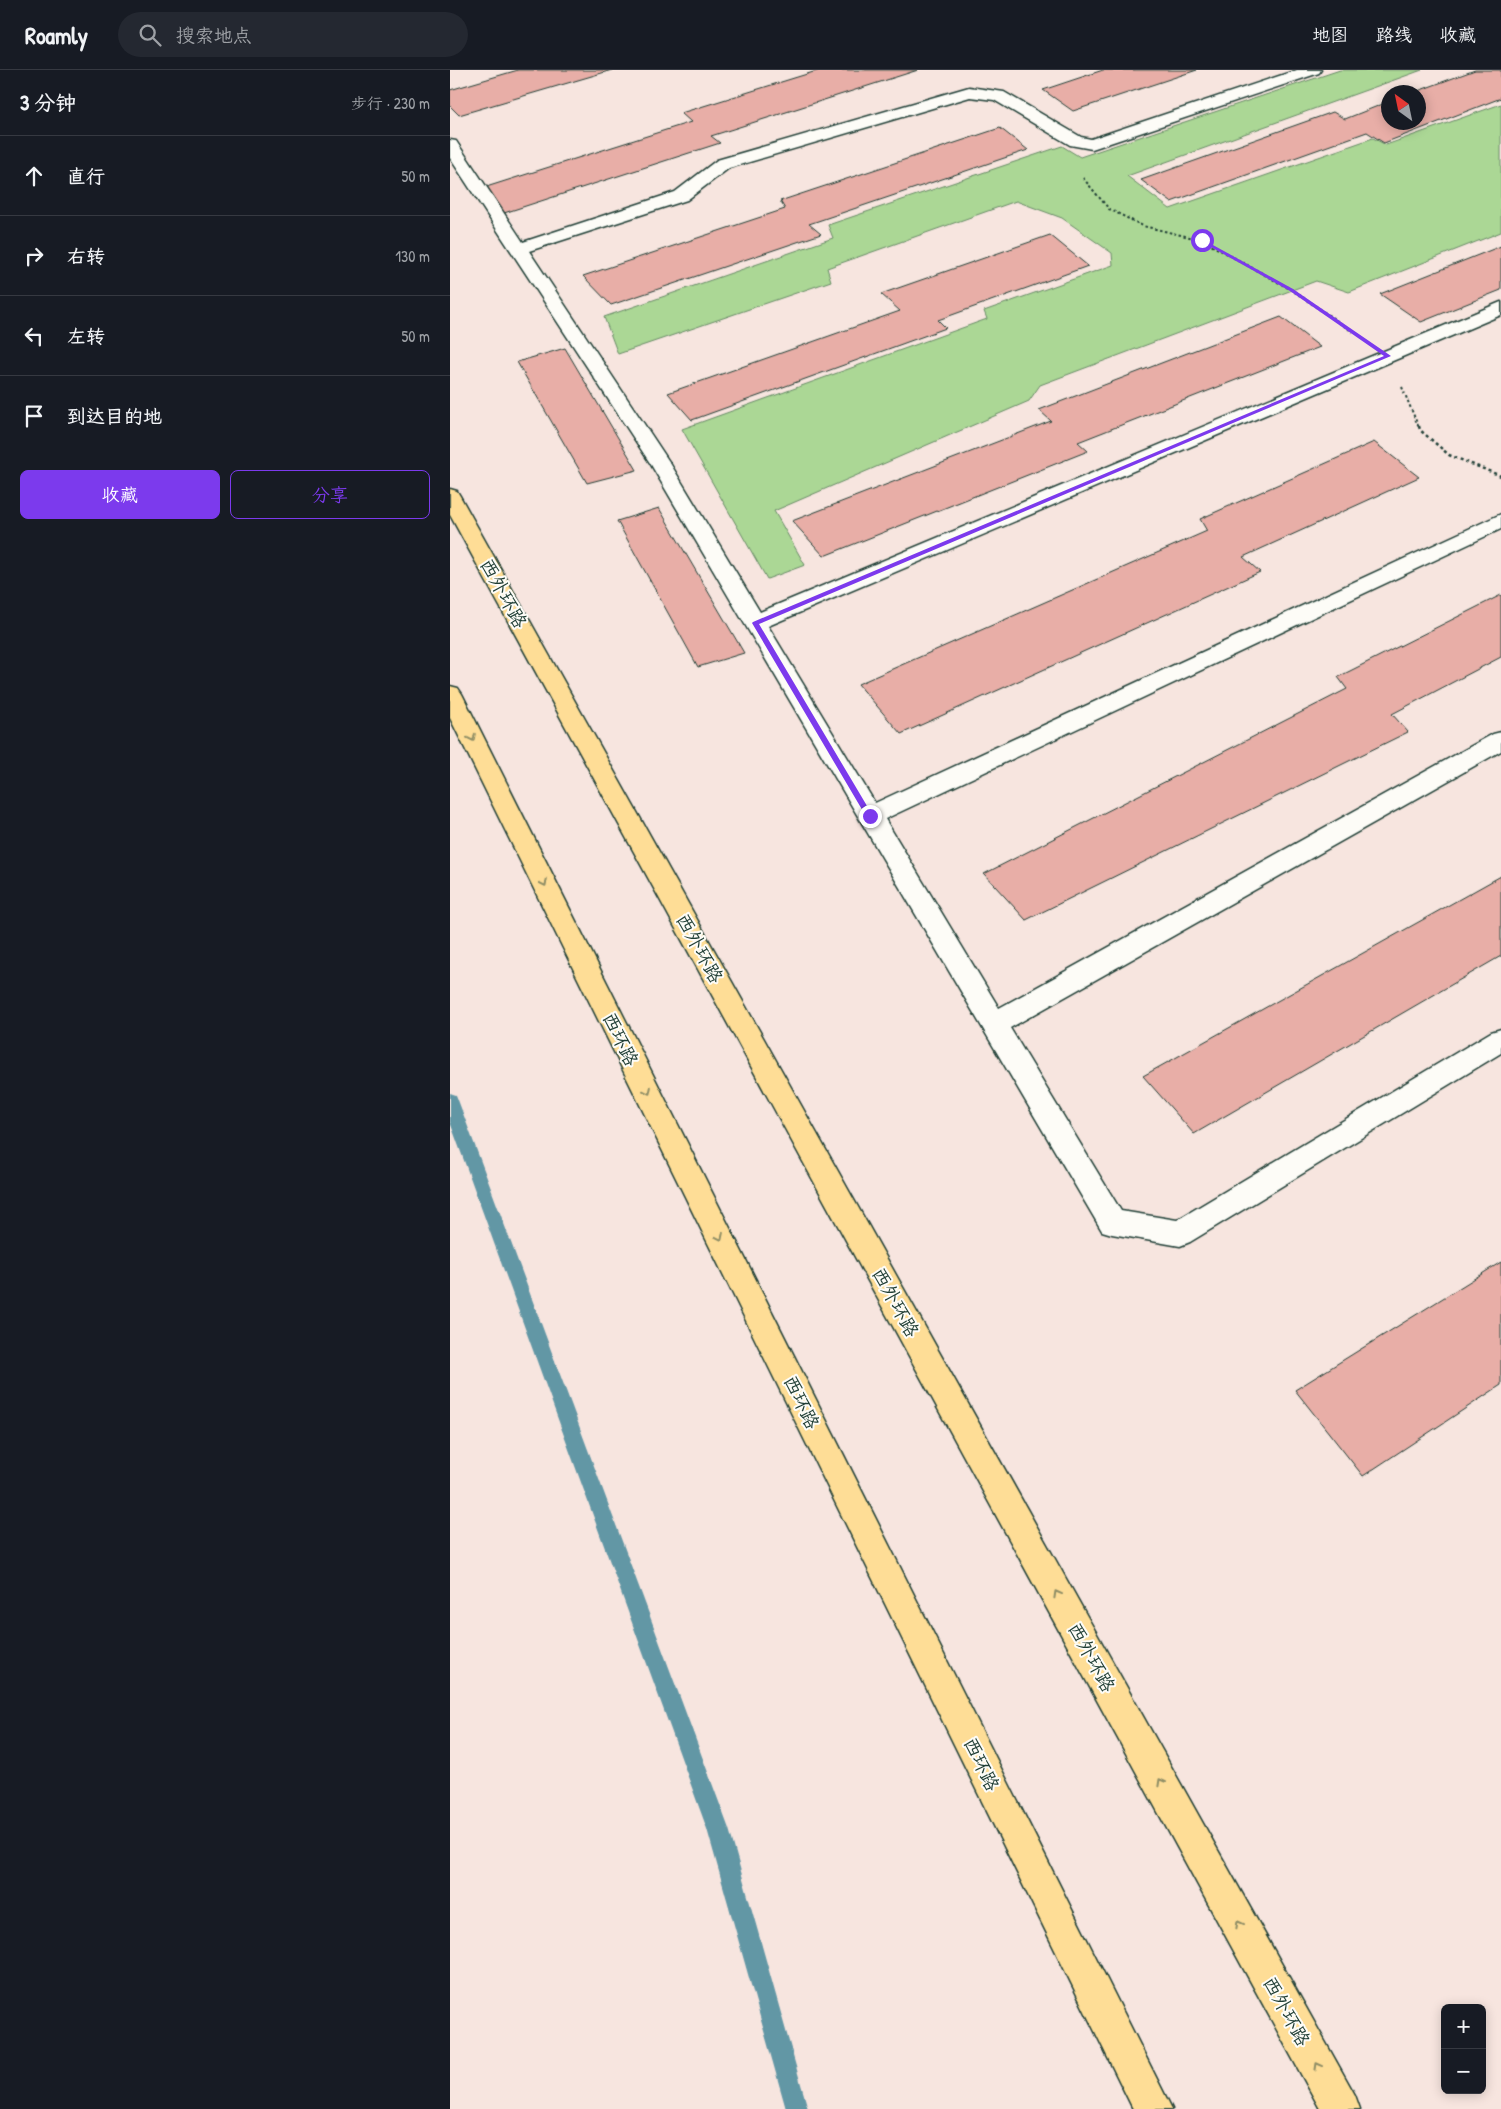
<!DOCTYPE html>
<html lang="zh">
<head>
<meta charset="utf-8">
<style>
	body { margin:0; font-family:"Patrick Hand","LXGW WenKai TC",sans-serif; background:#242831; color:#f1f3f6 }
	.controls { position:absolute; right:15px; bottom:15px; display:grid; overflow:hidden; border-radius:8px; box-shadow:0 2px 12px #0003 }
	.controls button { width:45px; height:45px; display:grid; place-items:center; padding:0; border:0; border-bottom:1px solid #363941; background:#171b24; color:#f1f3f6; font:25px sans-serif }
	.compass { position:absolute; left:931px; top:15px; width:45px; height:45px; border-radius:50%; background:#171b24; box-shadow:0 2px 12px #0003; rotate:327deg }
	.stop { position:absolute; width:15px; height:15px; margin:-11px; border:4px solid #7c3aed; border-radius:50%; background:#fff }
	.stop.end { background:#7c3aed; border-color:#fff; box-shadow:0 1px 5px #0008 }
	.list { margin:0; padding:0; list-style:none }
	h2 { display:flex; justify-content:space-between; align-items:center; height:65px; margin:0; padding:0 20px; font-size:21px }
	h2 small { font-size:16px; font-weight:400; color:#9ea1a6 }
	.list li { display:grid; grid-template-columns:32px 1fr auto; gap:15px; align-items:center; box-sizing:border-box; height:80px; padding:0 20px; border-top:1px solid #363941 }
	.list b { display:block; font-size:19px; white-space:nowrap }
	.list em { font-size:16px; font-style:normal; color:#9ea1a6 }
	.actions { display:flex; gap:10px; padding:15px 20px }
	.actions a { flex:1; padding:11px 0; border:1px solid #7c3aed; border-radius:8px; text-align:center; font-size:18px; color:#7c3aed }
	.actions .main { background:#7c3aed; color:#fff }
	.icon { flex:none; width:28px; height:28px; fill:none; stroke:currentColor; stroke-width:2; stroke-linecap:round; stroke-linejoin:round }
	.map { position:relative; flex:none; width:1051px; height:2039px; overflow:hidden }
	header { display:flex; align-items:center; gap:30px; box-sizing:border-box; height:70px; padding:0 25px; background:#171b24; border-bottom:1px solid #363941 }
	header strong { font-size:24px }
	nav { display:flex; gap:28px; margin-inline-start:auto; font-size:18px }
	.search { width:350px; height:45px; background:#242831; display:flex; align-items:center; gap:12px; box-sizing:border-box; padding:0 18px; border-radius:28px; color:#9ea1a6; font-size:19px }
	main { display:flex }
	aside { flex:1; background:#171b24 }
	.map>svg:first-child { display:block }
</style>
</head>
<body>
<header>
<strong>Roamly</strong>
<div class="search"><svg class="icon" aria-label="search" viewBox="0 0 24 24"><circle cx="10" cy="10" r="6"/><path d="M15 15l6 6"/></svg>搜索地点</div>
<nav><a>地图</a><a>路线</a><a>收藏</a></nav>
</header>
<main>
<aside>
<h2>3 分钟<small>步行 · 230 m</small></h2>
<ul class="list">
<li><svg class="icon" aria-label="ahead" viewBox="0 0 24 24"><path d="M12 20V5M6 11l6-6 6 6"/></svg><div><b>直行</b></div><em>50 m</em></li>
<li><svg class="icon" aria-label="right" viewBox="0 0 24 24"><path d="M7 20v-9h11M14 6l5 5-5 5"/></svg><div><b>右转</b></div><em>130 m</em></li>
<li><svg class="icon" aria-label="left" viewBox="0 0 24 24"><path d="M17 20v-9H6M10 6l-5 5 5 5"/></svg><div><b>左转</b></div><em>50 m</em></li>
<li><svg class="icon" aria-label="arrive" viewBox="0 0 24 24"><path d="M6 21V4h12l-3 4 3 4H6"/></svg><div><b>到达目的地</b></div></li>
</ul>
<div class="actions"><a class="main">收藏</a><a>分享</a></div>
</aside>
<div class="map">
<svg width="1051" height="2039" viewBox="0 0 1051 2039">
	<rect width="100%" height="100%" fill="#f7e5df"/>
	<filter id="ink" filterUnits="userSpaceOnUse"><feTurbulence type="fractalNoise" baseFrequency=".02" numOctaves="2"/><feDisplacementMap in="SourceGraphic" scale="10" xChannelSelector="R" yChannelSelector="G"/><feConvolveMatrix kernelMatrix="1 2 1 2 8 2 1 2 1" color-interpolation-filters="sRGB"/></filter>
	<g filter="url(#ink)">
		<path fill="#abd795" stroke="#658a64" d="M890,0H972L677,106L720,139L923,68L936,75L1051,34V162L899,222L866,211L590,315L579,331L324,441L355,495L317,509L232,359L537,249L534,241L663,195L662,183L612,148L566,131L377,198L381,211L168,284L154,247L383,168L378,155L612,76L630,87Z"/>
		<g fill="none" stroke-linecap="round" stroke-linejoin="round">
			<path fill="#6297a5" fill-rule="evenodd" d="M0,1023L6,1025L8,1030L279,1759L358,2039H336L257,1759L0,1052Z"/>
		</g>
		<path fill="#e8aea7" stroke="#1f3d34" d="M68,0H162L9,45L0,36V20Z
			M370,0H468L261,66L270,73L54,143L30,119L241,52L231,43Z
			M653,0H747L623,41L593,20Z
			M1025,0H1051V28L934,73L917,62L721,132L691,110L883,42L895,49L938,32V52H968V22H965Z
			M550,58L578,80L359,154L371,164L161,235L133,206L335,139L330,131Z
			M600,165L638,196L488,250L496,258L242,350L218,323L450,241L431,224Z
			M1051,176V220L971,252L930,224Z
			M831,247L870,277L628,372L638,381L374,486L342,451L601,351L589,340Z
			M115,278L187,400L137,413L67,292Z
			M924,372L969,407L793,487L810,502L451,664L408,614L757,461L750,449Z
			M209,438L294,583L248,597L167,451Z
			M1051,525V587L942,644L958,662L576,850L534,804L897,619L888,607Z
			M1051,806V886L744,1064L693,1006Z
			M1051,1192V1315L913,1406L845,1320Z"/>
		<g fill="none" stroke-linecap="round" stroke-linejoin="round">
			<g stroke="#1f3d34" stroke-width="3">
				<path id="lane" d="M847,0H871L869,3L642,79L620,75L544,30L520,27L279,98L237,130L79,181L220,393L310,542L1051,232V245L318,556L425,733L1051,444V459L435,749L549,938L1043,664L1051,662V681L560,958L671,1141L727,1150L1041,962L1051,959V983L740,1172L730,1176L662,1164L652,1161L200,393L0,88V70L6,71L73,172L225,122L267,90L519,17L554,22L631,67L641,69Z"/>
			</g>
			<g stroke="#1f3d34" stroke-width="3">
				<path id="primary" d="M0,419L7,421L10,426L905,2025L910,2039H870L0,445Z
					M0,616L8,618L12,624L722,2039H683L0,648Z"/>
			</g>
			<path stroke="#1f3d34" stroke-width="2" stroke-dasharray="2.5 2.5" stroke-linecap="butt" d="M633,108L659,139L693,156L752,170L842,220L903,262
				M952,317L969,358"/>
			<path stroke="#1f3d34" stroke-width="2.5" stroke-dasharray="3 3" stroke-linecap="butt" d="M969,356L970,360L999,385L1051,406"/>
			<use href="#lane" fill="#fdfcf7" fill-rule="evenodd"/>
			<use href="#primary" fill="#fedd96" fill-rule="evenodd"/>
		</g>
		<defs><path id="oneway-chevron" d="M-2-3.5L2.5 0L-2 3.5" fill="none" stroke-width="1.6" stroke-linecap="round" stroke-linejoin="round" transform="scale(1.25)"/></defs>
		<g stroke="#8e8d65">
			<use href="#oneway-chevron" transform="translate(22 668) rotate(64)"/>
			<use href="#oneway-chevron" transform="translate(94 813) rotate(64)"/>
			<use href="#oneway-chevron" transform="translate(198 1021) rotate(64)"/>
			<use href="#oneway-chevron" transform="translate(270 1167) rotate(64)"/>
			<use href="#oneway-chevron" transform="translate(607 1524) rotate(-119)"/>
			<use href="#oneway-chevron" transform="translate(711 1712) rotate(-119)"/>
			<use href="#oneway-chevron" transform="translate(789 1854) rotate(-119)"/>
			<use href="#oneway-chevron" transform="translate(868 1996) rotate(-119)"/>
		</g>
	</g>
	<path fill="#7c3aed" d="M752,169L843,219L941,286L309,554L423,746L417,748L302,553L303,552L934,286L840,221L750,171Z"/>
	<g text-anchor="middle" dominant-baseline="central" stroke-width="4" stroke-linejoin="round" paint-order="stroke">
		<g font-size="19" fill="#1f3d34" stroke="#fdfcf7">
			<text transform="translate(54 523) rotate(61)">西外环路</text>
			<text transform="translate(250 878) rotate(61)">西外环路</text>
			<text transform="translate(171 969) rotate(64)">西环路</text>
			<text transform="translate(446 1232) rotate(61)">西外环路</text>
			<text transform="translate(352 1332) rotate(64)">西环路</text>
			<text transform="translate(642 1587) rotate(61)">西外环路</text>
			<text transform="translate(532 1694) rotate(64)">西环路</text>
			<text transform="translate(837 1941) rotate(61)">西外环路</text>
		</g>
	</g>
</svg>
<div class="controls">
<button>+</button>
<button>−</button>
</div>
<svg class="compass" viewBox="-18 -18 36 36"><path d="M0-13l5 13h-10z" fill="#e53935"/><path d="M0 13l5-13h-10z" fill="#9ea1a6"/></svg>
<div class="stop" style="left:752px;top:170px"></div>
<div class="stop end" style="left:420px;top:746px"></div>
</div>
</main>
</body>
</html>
